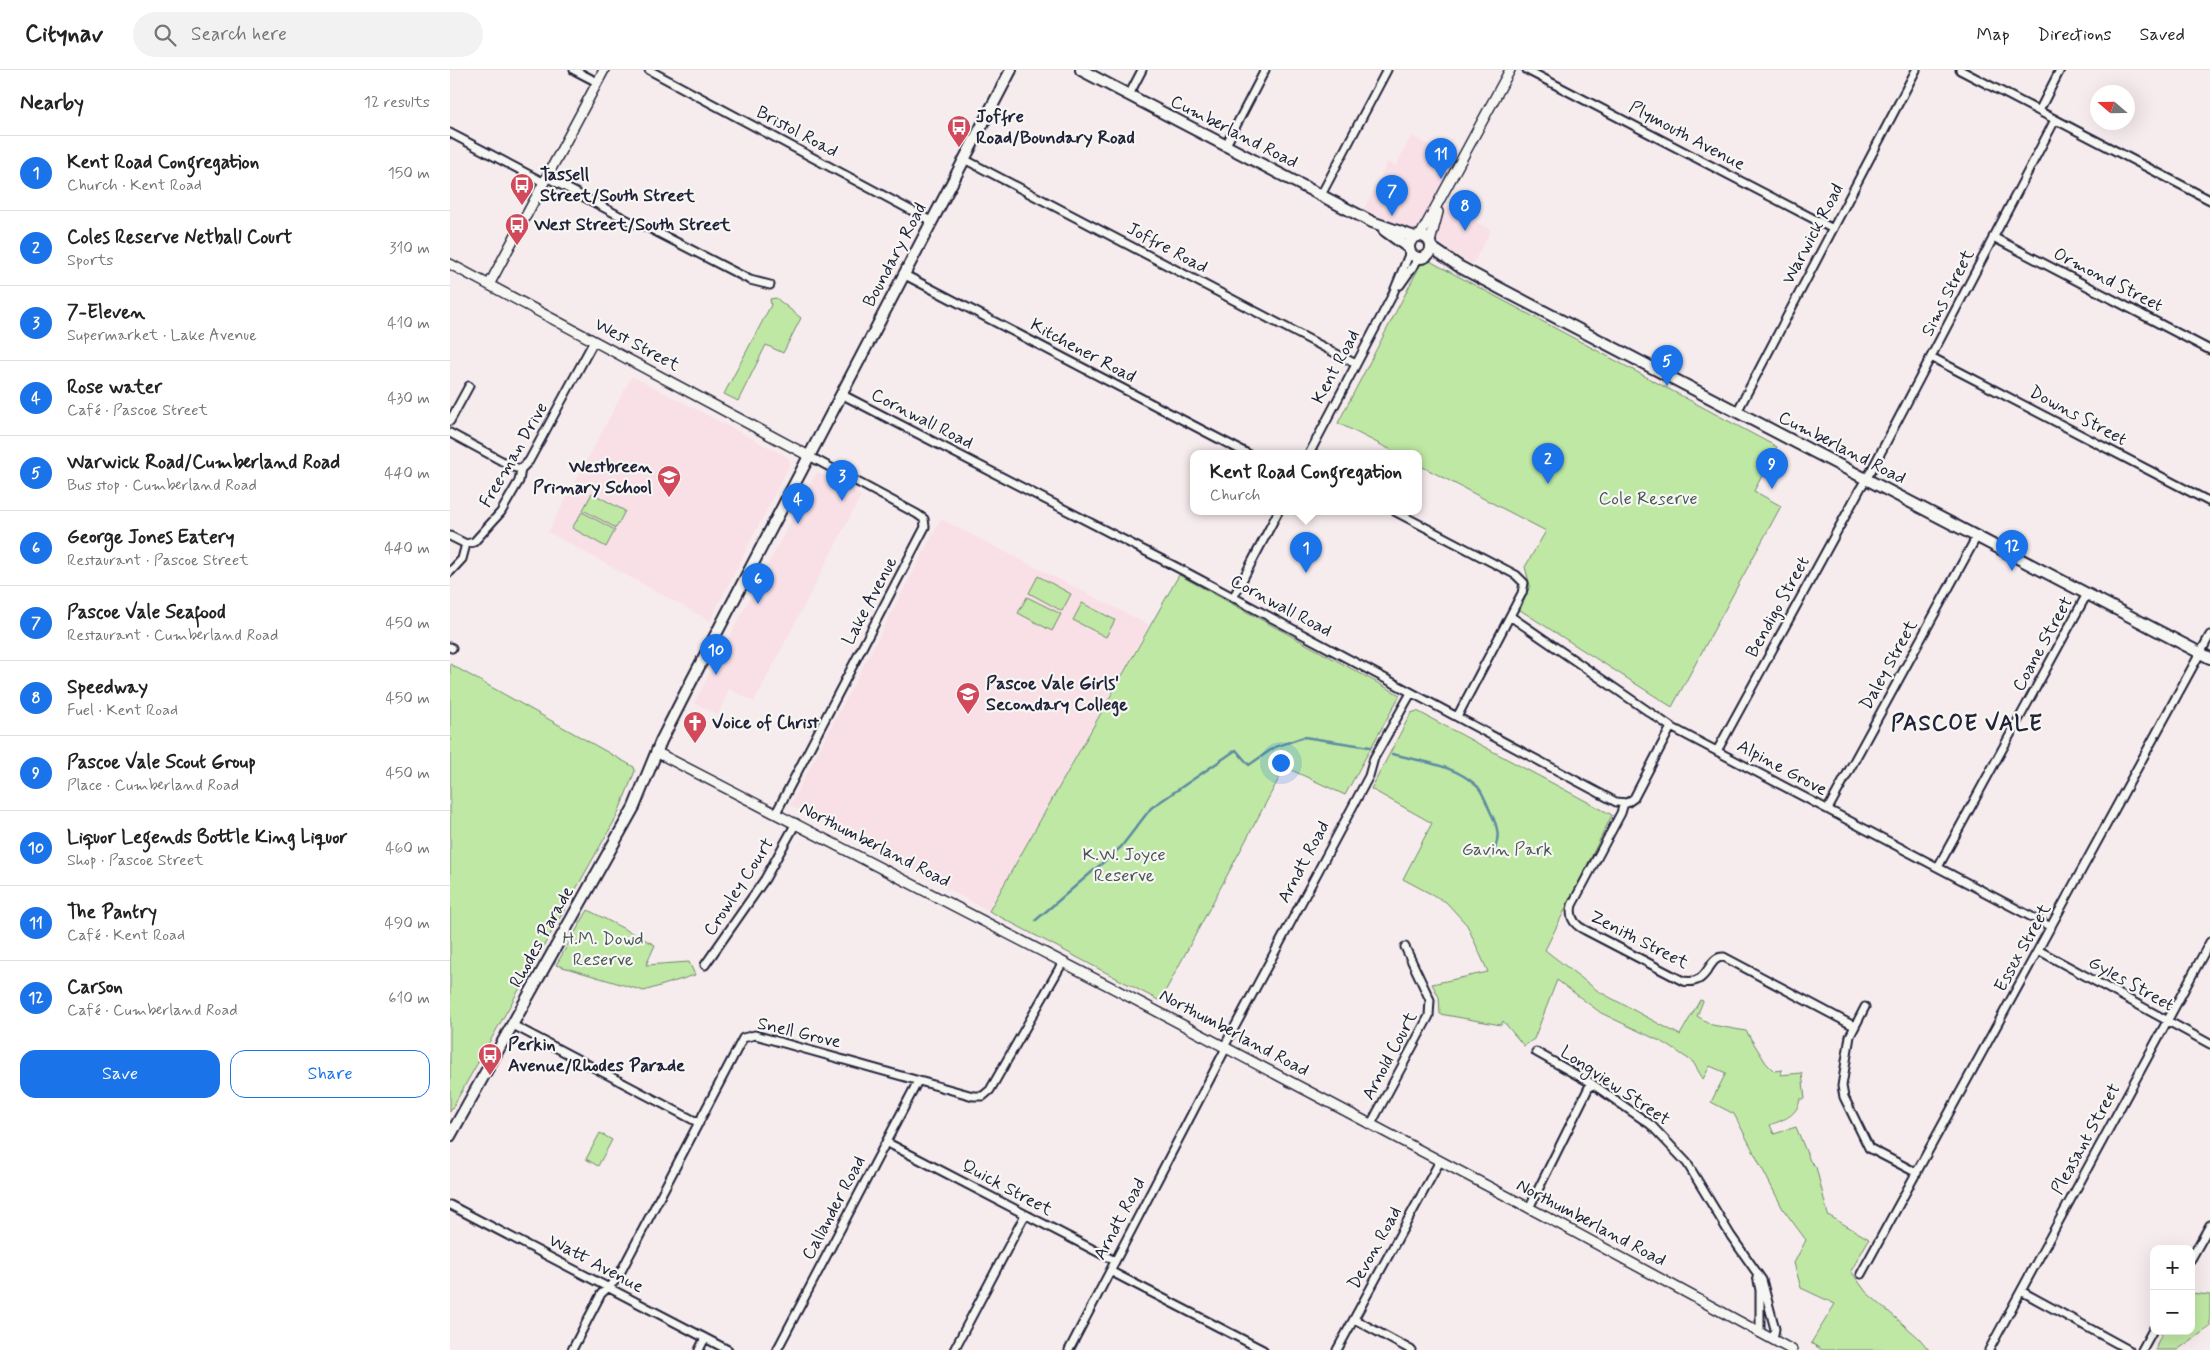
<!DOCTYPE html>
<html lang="en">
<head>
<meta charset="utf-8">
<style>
	body { margin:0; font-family:Mynerve,sans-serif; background:#f2f2f2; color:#222 }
	.controls { position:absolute; right:15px; bottom:15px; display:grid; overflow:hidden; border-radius:10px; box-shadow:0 5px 20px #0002 }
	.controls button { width:45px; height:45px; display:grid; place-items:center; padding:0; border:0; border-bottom:1px solid #e0e0e0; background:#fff; color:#222; font:25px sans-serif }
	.compass { position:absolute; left:1640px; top:15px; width:45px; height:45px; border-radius:50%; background:#fff; box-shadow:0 5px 20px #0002; rotate:290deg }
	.you { position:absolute; left:830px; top:692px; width:18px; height:18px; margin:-12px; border:4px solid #fff; border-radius:50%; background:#1a73e8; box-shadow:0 0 0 8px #1a73e833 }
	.badge { display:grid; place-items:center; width:32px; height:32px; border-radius:50%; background:#1a73e8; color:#fff; font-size:16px; font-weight:700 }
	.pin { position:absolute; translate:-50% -41px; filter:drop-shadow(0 1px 2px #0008) }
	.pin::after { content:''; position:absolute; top:26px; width:18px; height:15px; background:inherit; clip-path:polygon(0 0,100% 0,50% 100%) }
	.popup { position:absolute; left:740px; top:380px; width:232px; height:65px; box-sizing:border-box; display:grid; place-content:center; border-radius:10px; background:#fff; filter:drop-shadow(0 1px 4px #0005); font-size:16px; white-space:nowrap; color:#767676 }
	.popup b { font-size:19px; color:#222 }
	.popup::after { content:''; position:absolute; left:50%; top:100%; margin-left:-10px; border:10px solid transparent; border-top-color:#fff }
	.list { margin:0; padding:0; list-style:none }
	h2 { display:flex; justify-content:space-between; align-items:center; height:65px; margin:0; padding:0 20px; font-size:21px }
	h2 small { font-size:16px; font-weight:400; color:#767676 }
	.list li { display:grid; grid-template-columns:32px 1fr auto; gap:15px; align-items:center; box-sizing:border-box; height:75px; padding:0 20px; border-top:1px solid #e0e0e0 }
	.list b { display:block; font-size:19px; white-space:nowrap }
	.list p { margin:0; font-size:16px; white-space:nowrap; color:#767676 }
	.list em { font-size:16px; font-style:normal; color:#767676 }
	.actions { display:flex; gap:10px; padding:15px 20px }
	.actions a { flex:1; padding:11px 0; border:1px solid #1a73e8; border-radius:15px; text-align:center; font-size:18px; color:#1a73e8 }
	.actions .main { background:#1a73e8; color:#fff }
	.icon { flex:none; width:28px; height:28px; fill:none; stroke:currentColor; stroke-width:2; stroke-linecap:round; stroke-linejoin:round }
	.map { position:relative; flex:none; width:1760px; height:1280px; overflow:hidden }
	header { display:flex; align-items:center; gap:30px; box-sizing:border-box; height:70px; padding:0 25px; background:#fff; border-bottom:1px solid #e0e0e0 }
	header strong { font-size:24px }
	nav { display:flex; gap:28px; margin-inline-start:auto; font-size:18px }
	.search { width:350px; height:45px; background:#f2f2f2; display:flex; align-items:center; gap:12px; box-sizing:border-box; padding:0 18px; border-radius:28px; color:#767676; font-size:19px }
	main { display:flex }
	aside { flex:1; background:#fff }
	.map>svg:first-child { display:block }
</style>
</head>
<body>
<header>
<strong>Citynav</strong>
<div class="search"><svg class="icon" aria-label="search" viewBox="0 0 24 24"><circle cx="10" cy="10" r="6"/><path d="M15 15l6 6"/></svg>Search here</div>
<nav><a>Map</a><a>Directions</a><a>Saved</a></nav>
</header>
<main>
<aside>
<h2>Nearby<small>12 results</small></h2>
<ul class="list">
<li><span class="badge">1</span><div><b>Kent Road Congregation</b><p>Church · Kent Road</p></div><em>150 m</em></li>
<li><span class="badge">2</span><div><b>Coles Reserve Netball Court</b><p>Sports</p></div><em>310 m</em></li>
<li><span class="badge">3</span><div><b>7-Eleven</b><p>Supermarket · Lake Avenue</p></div><em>410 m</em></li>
<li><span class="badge">4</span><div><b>Rose water</b><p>Café · Pascoe Street</p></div><em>430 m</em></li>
<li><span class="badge">5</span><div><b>Warwick Road/Cumberland Road</b><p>Bus stop · Cumberland Road</p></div><em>440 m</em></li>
<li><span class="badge">6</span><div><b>George Jones Eatery</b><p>Restaurant · Pascoe Street</p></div><em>440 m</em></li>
<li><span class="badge">7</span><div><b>Pascoe Vale Seafood</b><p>Restaurant · Cumberland Road</p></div><em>450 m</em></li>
<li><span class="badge">8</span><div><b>Speedway</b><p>Fuel · Kent Road</p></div><em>450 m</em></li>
<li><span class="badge">9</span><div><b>Pascoe Vale Scout Group</b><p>Place · Cumberland Road</p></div><em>450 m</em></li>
<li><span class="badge">10</span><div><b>Liquor Legends Bottle King Liquor</b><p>Shop · Pascoe Street</p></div><em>460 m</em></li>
<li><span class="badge">11</span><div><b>The Pantry</b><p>Café · Kent Road</p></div><em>490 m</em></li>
<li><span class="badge">12</span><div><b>Carson</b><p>Café · Cumberland Road</p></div><em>610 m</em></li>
</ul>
<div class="actions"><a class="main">Save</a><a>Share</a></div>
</aside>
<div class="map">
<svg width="1760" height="1280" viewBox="0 0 1760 1280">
	<rect width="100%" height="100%" fill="#f7eced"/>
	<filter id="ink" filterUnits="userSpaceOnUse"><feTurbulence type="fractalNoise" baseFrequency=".02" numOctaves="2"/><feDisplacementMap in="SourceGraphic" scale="10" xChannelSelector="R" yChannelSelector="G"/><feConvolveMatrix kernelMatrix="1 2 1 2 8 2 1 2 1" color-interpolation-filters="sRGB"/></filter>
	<g filter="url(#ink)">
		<path fill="#f8e0e6" d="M961,66L1007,88L987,131L1041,160L1023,194L914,139L938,92L946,96Z
			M182,306L338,387L340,394L260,551L98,462Z
			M367,402L411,426L304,632L279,619L268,645L244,633Z
			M491,449L699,555L539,841L340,735Z"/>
		<path fill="#bfe8a4" stroke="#708570" d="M974,188L1327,377L1304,421L1331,436L1222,637L1070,540L1080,516L1075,497L1096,461L969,395L968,384H949L888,353Z
			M326,228L351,248L333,283L316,275L288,331L274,324L321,235L320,229Z
			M142,423L175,441L166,458L133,440Z
			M132,442L165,460L156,477L122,458Z
			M729,505L950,625L895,725L835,697L710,931L539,841Z
			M588,506L621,524L612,541L579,523Z
			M577,527L611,544L602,561L568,543Z
			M632,533L665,550L656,567L623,550Z
			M0,594L184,697L185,701L166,748L0,1042Z
			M967,641L1162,745L1095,880L1148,921L1230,965L1250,930L1253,931L1247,946L1262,955L1296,961L1316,993L1324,1001L1332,1000L1330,1005L1352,1003L1355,1029H1350C1347,1046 1335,1049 1320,1055L1324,1064L1346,1057L1360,1091L1366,1097L1378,1145L1419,1169L1401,1201L1416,1222L1469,1268L1479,1280H1372L1361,1273L1385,1234L1351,1218L1344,1193L1356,1170L1333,1139L1284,1044L1261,1032L1276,1003L1260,996L1253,1009L1243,992L1216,974L1151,943L1107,910L1084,969L1074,976L1053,951L1051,955L990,944L989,927L982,914L1038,902L1017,855L996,832L953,809L982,753L921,719L961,643Z
			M138,840L205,875L196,895L239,892L245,905L194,921L106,895Z
			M150,1063L162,1070L148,1096L136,1089Z
			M1741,1223L1760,1225V1257L1727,1280H1706L1707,1274L1713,1261H1741Z"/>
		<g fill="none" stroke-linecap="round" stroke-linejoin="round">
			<path stroke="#5d8ba1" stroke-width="2.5" d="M942,684C970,691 1006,695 1028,717C1033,723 1037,734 1040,741C1050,760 1050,769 1041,788
				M586,850L671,777L701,738L786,680L799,695L825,677L854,667L920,677"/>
			<g stroke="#22223b" stroke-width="11">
				<path id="minor" d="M124,0L147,12
					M199,0L481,151
					M1077,0L1383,159
					M1510,0L1760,130
					M679,25L692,0
					M1589,41L1610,0
					M0,63L93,112
					M776,75L815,0
					M514,89L906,294
					M96,107L183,153L197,157L300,210L320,215
					M871,125L937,0
					M1543,167L1760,280
					M453,204L798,384
					M950,215L969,188
					M1481,287L1760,432
					M391,324L732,500L1166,732L1177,733L1184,728L1221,657
					M1287,342L1466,0
					M0,351L19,316
					M0,363L63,397L71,399
					M859,384L942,226L960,182
					M946,442L1066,505L1074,513L1072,523L1007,647
					M0,466L16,474
					M0,502L12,489L16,474L24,472L51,442L69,411L71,399L79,391L144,271
					M783,528L828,442
					M1060,546L1221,657L1601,857
					M0,577L2,578
					M1267,681L1410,419L1421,401L1605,50
					M1174,733L1171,743L1122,835C1119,847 1124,855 1135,860L1233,911C1261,916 1256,886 1274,887L1404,956
					M1378,739L1527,466
					M326,743L475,457L474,449L467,444L359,386
					M1488,797L1637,524
					M1588,880L1760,974
					M255,895L315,809L346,753
					M1415,937L1400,966L1392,1016L1394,1027L1419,1078L1467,1103
					M61,954L249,1053
					M774,977L919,706L924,688L961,623
					M1086,982L1141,1013L1201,1055L1237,1093L1281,1166L1312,1210L1325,1259L1323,1269
					M921,1054L979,946L980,930L955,877
					M436,1072L665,1191
					M0,1135L278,1280
					M1079,1138L1141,1013
					M1741,1189L1760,1155
					M660,1201L813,1280
					M1411,1204L1760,565
					M1307,1206L1310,1220V1263
					M1571,1221L1679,1280
					M904,1249L961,1280
					M122,1280L151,1224L167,1209L293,968L305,965L523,1026H533L540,1020L613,892
					M249,1280L255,1268
					M327,1280L468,1011
					M504,1280L575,1145
					M619,1280L776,978
					M887,1280L990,1091
					M1539,1280L1760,872
					M1692,1280L1704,1258"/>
			</g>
			<g stroke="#22223b" stroke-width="12">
				<path id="tertiary" d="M970,166L1060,0
					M980,172L988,142
					M0,194L359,386
					M39,215L154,0
					M206,682L659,916L1117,1158L1342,1280"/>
			</g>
			<g stroke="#22223b" stroke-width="14">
				<path id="secondary" d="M631,0L922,152L965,167
					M934,160L959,178
					M959 177a11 11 0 1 1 22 0a11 11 0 1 1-22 0Z
					M981,177L1010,197L1053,220L1760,588
					M0,1066L184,737L211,671L242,610L561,0"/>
			</g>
			<use href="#minor" stroke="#f6f6f2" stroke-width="7"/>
			<use href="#tertiary" stroke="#f6f6f2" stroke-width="9"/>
			<use href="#secondary" stroke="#f6f6f2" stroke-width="10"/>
		</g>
	</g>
	<defs>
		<g id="bus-pin" transform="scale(1.25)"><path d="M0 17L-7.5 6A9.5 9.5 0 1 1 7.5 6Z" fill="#d1495b" stroke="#f6f6f2"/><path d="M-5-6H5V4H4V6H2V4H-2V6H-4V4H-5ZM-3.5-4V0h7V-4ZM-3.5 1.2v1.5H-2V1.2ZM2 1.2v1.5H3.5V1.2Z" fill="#fff"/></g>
		<g id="school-pin" transform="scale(1.25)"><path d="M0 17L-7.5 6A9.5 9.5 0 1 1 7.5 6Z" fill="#d1495b" stroke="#f6f6f2"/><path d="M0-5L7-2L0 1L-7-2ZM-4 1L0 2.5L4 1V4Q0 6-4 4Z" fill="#fff"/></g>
		<g id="church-pin" transform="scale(1.25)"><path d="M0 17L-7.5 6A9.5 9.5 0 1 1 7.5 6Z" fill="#d1495b" stroke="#f6f6f2"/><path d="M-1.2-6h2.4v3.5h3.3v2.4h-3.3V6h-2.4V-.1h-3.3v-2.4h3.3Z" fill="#fff"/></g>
	</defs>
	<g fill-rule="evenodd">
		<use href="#bus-pin" x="509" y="57"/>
		<use href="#bus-pin" x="72" y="115"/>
		<use href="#bus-pin" x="67" y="155"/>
		<use href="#school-pin" x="219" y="407"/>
		<use href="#school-pin" x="518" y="624"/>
		<use href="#church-pin" x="245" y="653"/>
		<use href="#bus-pin" x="40" y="985"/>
	</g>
	<g text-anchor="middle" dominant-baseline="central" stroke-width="4.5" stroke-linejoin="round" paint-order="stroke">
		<g font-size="18" font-weight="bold" fill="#22223b" stroke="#f6f6f2" text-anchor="start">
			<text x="526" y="47">Joffre<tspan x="526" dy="21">Road/Boundary Road</tspan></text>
			<text x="90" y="105">Tassell<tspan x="90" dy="21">Street/South Street</tspan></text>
			<text x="84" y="155">West Street/South Street</text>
			<text x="202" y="397" text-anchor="end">Westbreen<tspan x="202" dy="21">Primary School</tspan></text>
			<text x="536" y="614">Pascoe Vale Girls'<tspan x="536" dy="21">Secondary College</tspan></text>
			<text x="262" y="653">Voice of Christ</text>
			<text x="58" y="975">Perkin<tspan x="58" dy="21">Avenue/Rhodes Parade</tspan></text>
		</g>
		<g font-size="18" fill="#22223b" stroke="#f6f6f2">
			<text transform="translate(347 62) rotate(28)">Bristol Road</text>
			<text transform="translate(784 62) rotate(27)">Cumberland Road</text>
			<text transform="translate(1237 66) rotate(28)">Plymouth Avenue</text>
			<text transform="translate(1363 164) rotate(-62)">Warwick Road</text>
			<text transform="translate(717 178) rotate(28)">Joffre Road</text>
			<text transform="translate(445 185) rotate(-62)">Boundary Road</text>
			<text transform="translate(1658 210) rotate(27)">Ormond Street</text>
			<text transform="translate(1498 223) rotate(-63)">Sims Street</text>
			<text transform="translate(187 275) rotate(28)">West Street</text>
			<text transform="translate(633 281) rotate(28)">Kitchener Road</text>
			<text transform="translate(886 297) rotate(-62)">Kent Road</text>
			<text transform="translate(1628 346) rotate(28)">Downs Street</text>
			<text transform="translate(472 349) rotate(27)">Cornwall Road</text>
			<text transform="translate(1392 378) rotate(27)">Cumberland Road</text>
			<text transform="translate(64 385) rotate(-60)">Freeman Drive</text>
			<text transform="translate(420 531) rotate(-62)">Lake Avenue</text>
			<text transform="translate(831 536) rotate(28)">Cornwall Road</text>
			<text transform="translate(1328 537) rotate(-61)">Bendigo Street</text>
			<text transform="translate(1593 574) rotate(-61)">Coane Street</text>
			<text transform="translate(1439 595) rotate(-61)">Daley Street</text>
			<text transform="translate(1332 698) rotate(28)">Alpine Grove</text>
			<text transform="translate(425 775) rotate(27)">Northumberland Road</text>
			<text transform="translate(854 792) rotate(-62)">Arndt Road</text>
			<text transform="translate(289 817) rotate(-57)">Crowley Court</text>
			<text transform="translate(92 867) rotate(-61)">Rhodes Parade</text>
			<text transform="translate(1189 870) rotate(27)">Zenith Street</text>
			<text transform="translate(1573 878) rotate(-61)">Essex Street</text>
			<text transform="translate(1681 914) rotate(29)">Gyles Street</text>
			<text transform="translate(349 963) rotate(13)">Snell Grove</text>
			<text transform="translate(784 963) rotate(28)">Northumberland Road</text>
			<text transform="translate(940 986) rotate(-62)">Arnold Court</text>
			<text transform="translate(1165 1016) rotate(34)">Longview Street</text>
			<text transform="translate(1636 1069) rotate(-61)">Pleasant Street</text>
			<text transform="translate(557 1118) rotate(28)">Quick Street</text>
			<text transform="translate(384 1138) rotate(-62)">Callander Road</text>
			<text transform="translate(670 1149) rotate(-62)">Arndt Road</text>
			<text transform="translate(1141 1153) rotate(28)">Northumberland Road</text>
			<text transform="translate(925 1178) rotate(-61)">Devon Road</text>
			<text transform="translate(146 1194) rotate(28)">Watt Avenue</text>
		</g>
		<g font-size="18" fill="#495455" stroke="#f6f6f2">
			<text x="1198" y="429">Cole Reserve</text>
			<text x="1057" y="780">Gavin Park</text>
			<text x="674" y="785">K.W. Joyce<tspan x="674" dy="21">Reserve</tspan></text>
			<text x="153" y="869">H.M. Dowd<tspan x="153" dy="21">Reserve</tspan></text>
		</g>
		<g font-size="22" font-weight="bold" letter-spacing="1" fill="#22223b" stroke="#f6f6f2">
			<text x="1517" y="654">PASCOE VALE</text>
		</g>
	</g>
</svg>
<div class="controls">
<button>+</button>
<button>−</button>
</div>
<svg class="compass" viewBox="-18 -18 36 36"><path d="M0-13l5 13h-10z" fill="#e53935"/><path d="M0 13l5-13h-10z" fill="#767676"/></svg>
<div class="you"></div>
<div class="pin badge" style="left:856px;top:503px">1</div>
<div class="popup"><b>Kent Road Congregation</b>Church</div>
<div class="pin badge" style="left:1098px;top:414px">2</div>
<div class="pin badge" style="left:392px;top:431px">3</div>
<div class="pin badge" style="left:348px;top:454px">4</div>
<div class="pin badge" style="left:1217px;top:316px">5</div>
<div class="pin badge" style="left:308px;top:534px">6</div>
<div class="pin badge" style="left:942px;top:146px">7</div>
<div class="pin badge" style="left:1015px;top:161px">8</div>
<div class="pin badge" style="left:1322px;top:419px">9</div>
<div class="pin badge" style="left:266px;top:605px">10</div>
<div class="pin badge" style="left:991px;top:109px">11</div>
<div class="pin badge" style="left:1562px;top:501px">12</div>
</div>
</main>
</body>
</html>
